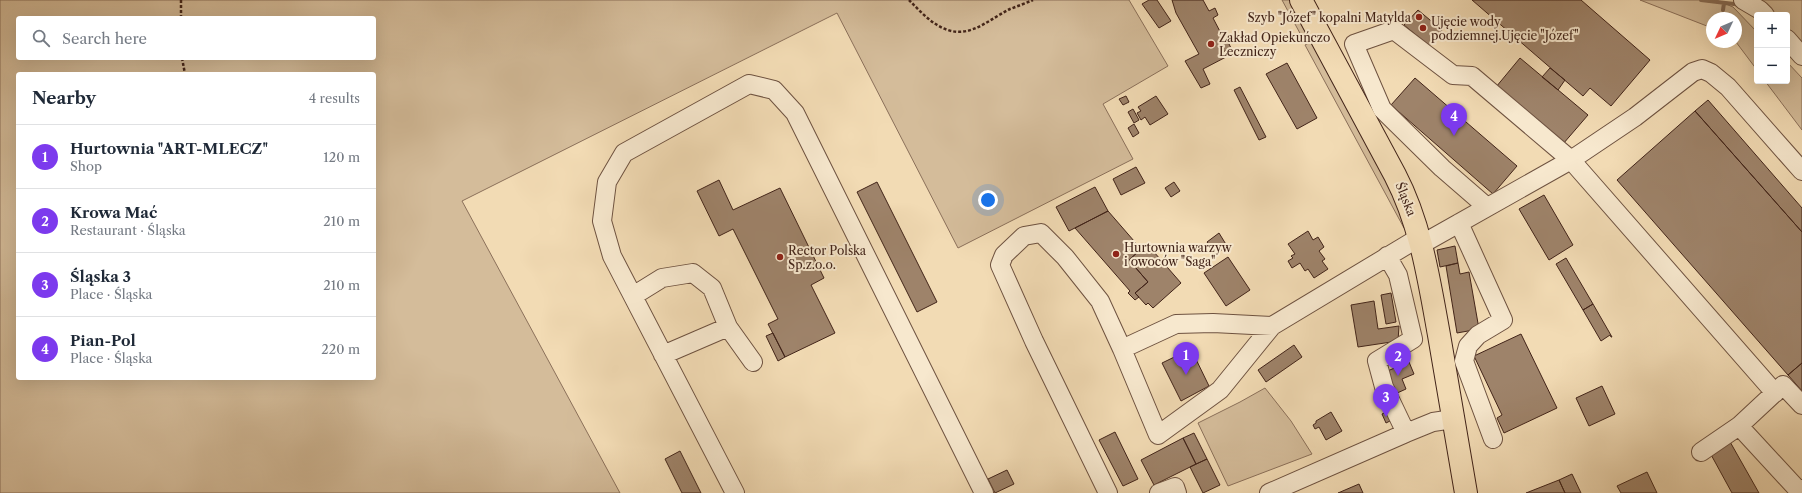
<!DOCTYPE html>
<html lang="en">
<head>
<meta charset="utf-8">
<style>
	body { margin:0; font-family:"Libre Caslon Text",serif; background:#f6f6f7; color:#1f2937 }
	.controls { position:absolute; right:12px; top:12px; display:grid; overflow:hidden; border-radius:4px; box-shadow:0 4px 16px #0002 }
	.controls button { width:36px; height:36px; display:grid; place-items:center; padding:0; border:0; border-bottom:1px solid #e0e1e3; background:#fff; color:#1f2937; font:20px sans-serif }
	.compass { position:absolute; left:1706px; top:12px; width:36px; height:36px; border-radius:50%; background:#fff; box-shadow:0 4px 16px #0002; rotate:226deg }
	.you { position:absolute; left:988px; top:200px; width:14px; height:14px; margin:-10px; border:3px solid #fff; border-radius:50%; background:#1a73e8; box-shadow:0 0 0 6px #1a73e833 }
	.badge { display:grid; place-items:center; width:26px; height:26px; border-radius:50%; background:#7c3aed; color:#fff; font-size:13px; font-weight:700 }
	.pin { position:absolute; translate:-50% -33px; filter:drop-shadow(0 1px 2px #0008) }
	.pin::after { content:''; position:absolute; top:21px; width:14px; height:12px; background:inherit; clip-path:polygon(0 0,100% 0,50% 100%) }
	.list { margin:0; padding:0; list-style:none }
	h2 { display:flex; justify-content:space-between; align-items:center; height:52px; margin:0; padding:0 16px; font-size:17px }
	h2 small { font-size:13px; font-weight:400; color:#747a83 }
	.list li { display:grid; grid-template-columns:26px 1fr auto; gap:12px; align-items:center; box-sizing:border-box; height:64px; padding:0 16px; border-top:1px solid #e0e1e3 }
	.list b { display:block; font-size:15px; white-space:nowrap }
	.list p { margin:0; font-size:13px; white-space:nowrap; color:#747a83 }
	.list em { font-size:13px; font-style:normal; color:#747a83 }
	.icon { flex:none; width:22px; height:22px; fill:none; stroke:currentColor; stroke-width:2; stroke-linecap:round; stroke-linejoin:round }
	.map { position:relative; flex:none; width:1802px; height:493px; overflow:hidden }
	.search { position:absolute; background:#fff; box-shadow:0 4px 16px #0002; left:16px; top:16px; width:360px; height:44px; display:flex; align-items:center; gap:10px; box-sizing:border-box; padding:0 14px; border-radius:4px; color:#747a83; font-size:15px }
	.panel { position:absolute; background:#fff; box-shadow:0 4px 16px #0002; left:16px; top:72px; width:360px; height:308px; border-radius:4px }
	.map>svg:first-child { display:block }
</style>
</head>
<body>
<div class="map">
<svg width="1802" height="493" viewBox="0 0 1802 493">
	<rect width="100%" height="100%" fill="#f2dbb4"/>
	<filter id="stains"><feTurbulence type="fractalNoise" baseFrequency=".005" numOctaves="4"/><feColorMatrix values="0 0 0 0 .2 0 0 0 0 .09 0 0 0 0 .02 0 0 0 .5 -.17"/></filter>
	<radialGradient id="worn" r=".72"><stop offset=".6" stop-color="#630" stop-opacity="0"/><stop offset="1" stop-color="#630" stop-opacity=".3"/></radialGradient>
	<path fill="#d4bc9a" stroke="#8b705a" fill-rule="evenodd" d="M0,0H1129L1168,66L1103,104L1133,159L958,248L837,13L462,201L620,493H0ZM18,18H374V58H18ZM18,74H374V378H18Z
		M1282,0H1294L1311,32L1302,37Z
		M1640,0H1716L1733,7L1757,32V70L1736,42V18H1712V28Z
		M1761,0H1802V43L1787,27V15H1775Z
		M1316,39L1407,222L1404,228L1305,45Z
		M1787,62L1802,78V130L1765,81H1787Z
		M1265,388L1291,421L1312,454L1228,486L1198,423L1240,402Z"/>
	<g fill="none" stroke-linecap="round" stroke-linejoin="round">
		<path stroke="#886d56" stroke-width="4" d="M1701,0L1734,4
			M1723,10L1724,3"/>
	</g>
	<path fill="#9e836a" stroke="#422419" d="M1149,0H1157L1171,21L1159,28L1142,4Z
		M1172,0H1203L1209,11L1215,8L1218,15L1213,18L1226,43L1228,42L1231,48L1223,52L1226,57L1203,69L1210,84L1201,88L1185,61L1199,54L1176,13Z
		M1472,0H1581L1650,60L1611,106L1590,88L1583,96Z
		M1418,10L1442,30L1429,46L1404,25Z
		M1520,58L1588,115L1563,144L1496,87Z
		M1287,63L1317,118L1297,129L1266,74Z
		M1550,68L1565,80L1558,90L1542,77Z
		M1415,78L1517,166L1493,194L1391,105Z
		M1240,87L1266,137L1259,140L1234,90Z
		M1126,96L1129,102L1123,105L1119,99Z
		M1156,96L1168,114L1150,125L1145,117L1141,120L1137,113L1141,111L1138,107Z
		M1708,100L1802,208V232L1695,111Z
		M1133,109L1139,120L1134,123L1128,112Z
		M1695,111L1802,232V363L1788,375L1617,180Z
		M1134,124L1139,133L1133,137L1128,128Z
		M1136,167L1145,183L1121,195L1113,179Z
		M719,180L733,210L780,188L824,278L811,285L835,333L785,357L768,324L778,319L733,229L719,236L697,191Z
		M877,182L937,302L917,312L857,192Z
		M1174,182L1180,191L1171,197L1165,188Z
		M1095,187L1108,211L1069,231L1056,207Z
		M1544,195L1573,245L1549,260L1519,209Z
		M1108,211L1141,249L1129,260L1148,282L1135,293L1139,297L1135,300L1128,293L1130,291L1075,228Z
		M1308,231L1313,240L1318,237L1324,247L1319,251L1325,259L1322,261L1328,269L1314,278L1308,269L1305,271L1300,263L1292,268L1288,261L1293,258L1291,256L1295,254L1288,244Z
		M1219,233L1227,246L1216,254L1207,242Z
		M1147,244L1181,283L1153,308L1148,303L1146,305L1135,293L1148,282L1129,260Z
		M1455,246L1458,263L1440,267L1437,250Z
		M1228,257L1250,290L1226,306L1204,273Z
		M1566,258L1593,304L1583,310L1556,264Z
		M1458,263L1460,274L1469,272L1479,329L1457,333L1446,266Z
		M1391,293L1396,322L1386,324L1381,295Z
		M1374,301L1378,329L1399,326L1398,341L1358,347L1351,305Z
		M1593,304L1612,337H1611L1610,335L1601,341L1583,310Z
		M773,333L785,357L778,361L766,336Z
		M1521,334L1557,408L1504,433L1497,418L1502,415L1474,356Z
		M1294,345L1302,357L1266,382L1258,370Z
		M1191,349L1209,386L1181,401L1162,363Z
		M1409,362L1414,374L1402,379L1406,389L1395,394L1385,372Z
		M1802,363V391L1788,375Z
		M1602,386L1615,414L1589,426L1576,398Z
		M1331,412L1342,431L1326,440L1319,427L1315,429L1313,425L1316,423V421Z
		M1386,412L1390,421L1386,423L1382,414Z
		M1115,432L1138,479L1123,486L1099,440Z
		M1194,433L1207,459L1196,464L1183,438Z
		M1183,438L1196,464L1154,485L1141,460Z
		M1729,440L1759,493H1732L1709,451Z
		M680,451L701,493H682L665,459Z
		M1207,459L1220,485L1203,493L1190,467Z
		M1007,470L1014,484L995,493L988,479Z
		M1647,472L1657,493H1621L1617,486Z
		M1572,474L1581,493H1565L1559,480Z
		M1559,480L1565,493H1526Z
		M1359,484L1363,493H1338Z"/>
	<g fill="none" stroke-linecap="round" stroke-linejoin="round">
		<g stroke="#6e5240" stroke-width="20">
			<path id="minor" d="M1743,0L1760,10L1765,15
				M1787,39L1802,56
				M1487,207L1442,168L1382,109L1354,44L1394,30L1453,75L1472,76L1571,160L1775,393
				M1459,223L1503,320L1478,335L1468,346L1464,361L1493,439
				M1422,244L1571,160L1635,117L1693,72L1702,69L1711,73L1728,87L1802,171
				M1387,256L1398,275L1413,339L1377,361L1384,387L1406,433
				M633,296L662,278L693,273L712,288L728,327L753,362
				M1272,326L1213,323L1176,324L1122,349L1158,435L1220,390L1272,326L1420,237
				M663,355L728,327
				M1739,426L1799,491L1802,489
				M1701,452L1739,426L1783,385L1802,405
				M735,493L612,256L602,221L607,182L624,153L749,84L774,90L795,113L984,493
				M1108,493L1034,341L1000,265L1004,255L1024,236L1041,233L1065,257L1100,301L1122,349
				M1159,493L1175,487L1177,493
				M1269,493L1406,433L1433,422L1453,419"/>
		</g>
		<g stroke="#422419" stroke-width="24">
			<path id="major" d="M1301,0L1395,175C1421,225 1429,280 1439,335C1448,387 1457,440 1466,493"/>
		</g>
		<path stroke="#422419" stroke-width="2.5" stroke-dasharray="3 2" stroke-linecap="butt" d="M909,0C920,11 932,25 948,30C971,38 991,18 1010,9C1018,6 1026,3 1033,0
			M181,18V0
			M182,58L185,74"/>
		<use href="#minor" stroke="#f7e8ce" stroke-width="18"/>
		<use href="#major" stroke="#f2dbb4" stroke-width="22"/>
	</g>
	<g fill="#8f2418" stroke="#f7e8ce" stroke-width="1.5">
		<circle cx="1419" cy="17" r="4"/>
		<circle cx="1423" cy="28" r="4"/>
		<circle cx="1211" cy="44" r="4"/>
		<circle cx="1116" cy="254" r="4"/>
		<circle cx="780" cy="257" r="4"/>
	</g>
	<g text-anchor="middle" dominant-baseline="central" stroke-width="4" stroke-linejoin="round" paint-order="stroke">
		<g font-size="12" fill="#422419" stroke="#f7e8ce" text-anchor="start">
			<text x="1411" y="17" text-anchor="end">Szyb "Józef" kopalni Matylda</text>
			<text x="1431" y="21">Ujęcie wody<tspan x="1431" dy="14">podziemnej.Ujęcie "Józef"</tspan></text>
			<text x="1219" y="37">Zakład Opiekuńczo<tspan x="1219" dy="14">Leczniczy</tspan></text>
			<text x="1124" y="247">Hurtownia warzyw<tspan x="1124" dy="14">i owoców "Saga"</tspan></text>
			<text x="788" y="250">Rector Polska<tspan x="788" dy="14">Sp.z.o.o.</tspan></text>
		</g>
		<g font-size="12" fill="#422419" stroke="#f7e8ce">
			<text transform="translate(1406 199) rotate(68)">Śląska</text>
		</g>
	</g>
	<rect width="100%" height="100%" filter="url(#stains)"/>
	<rect width="100%" height="100%" fill="url(#worn)"/>
</svg>
<div class="controls">
<button>+</button>
<button>−</button>
</div>
<svg class="compass" viewBox="-18 -18 36 36"><path d="M0-13l5 13h-10z" fill="#e53935"/><path d="M0 13l5-13h-10z" fill="#747a83"/></svg>
<div class="you"></div>
<div class="pin badge" style="left:1186px;top:375px">1</div>
<div class="pin badge" style="left:1398px;top:376px">2</div>
<div class="pin badge" style="left:1386px;top:417px">3</div>
<div class="pin badge" style="left:1454px;top:136px">4</div>
<div class="search"><svg class="icon" aria-label="search" viewBox="0 0 24 24"><circle cx="10" cy="10" r="6"/><path d="M15 15l6 6"/></svg>Search here</div>
<section class="panel">
<h2>Nearby<small>4 results</small></h2>
<ul class="list">
<li><span class="badge">1</span><div><b>Hurtownia &quot;ART-MLECZ&quot;</b><p>Shop</p></div><em>120 m</em></li>
<li><span class="badge">2</span><div><b>Krowa Mać</b><p>Restaurant · Śląska</p></div><em>210 m</em></li>
<li><span class="badge">3</span><div><b>Śląska 3</b><p>Place · Śląska</p></div><em>210 m</em></li>
<li><span class="badge">4</span><div><b>Pian-Pol</b><p>Place · Śląska</p></div><em>220 m</em></li>
</ul>
</section>
</div>
</body>
</html>
